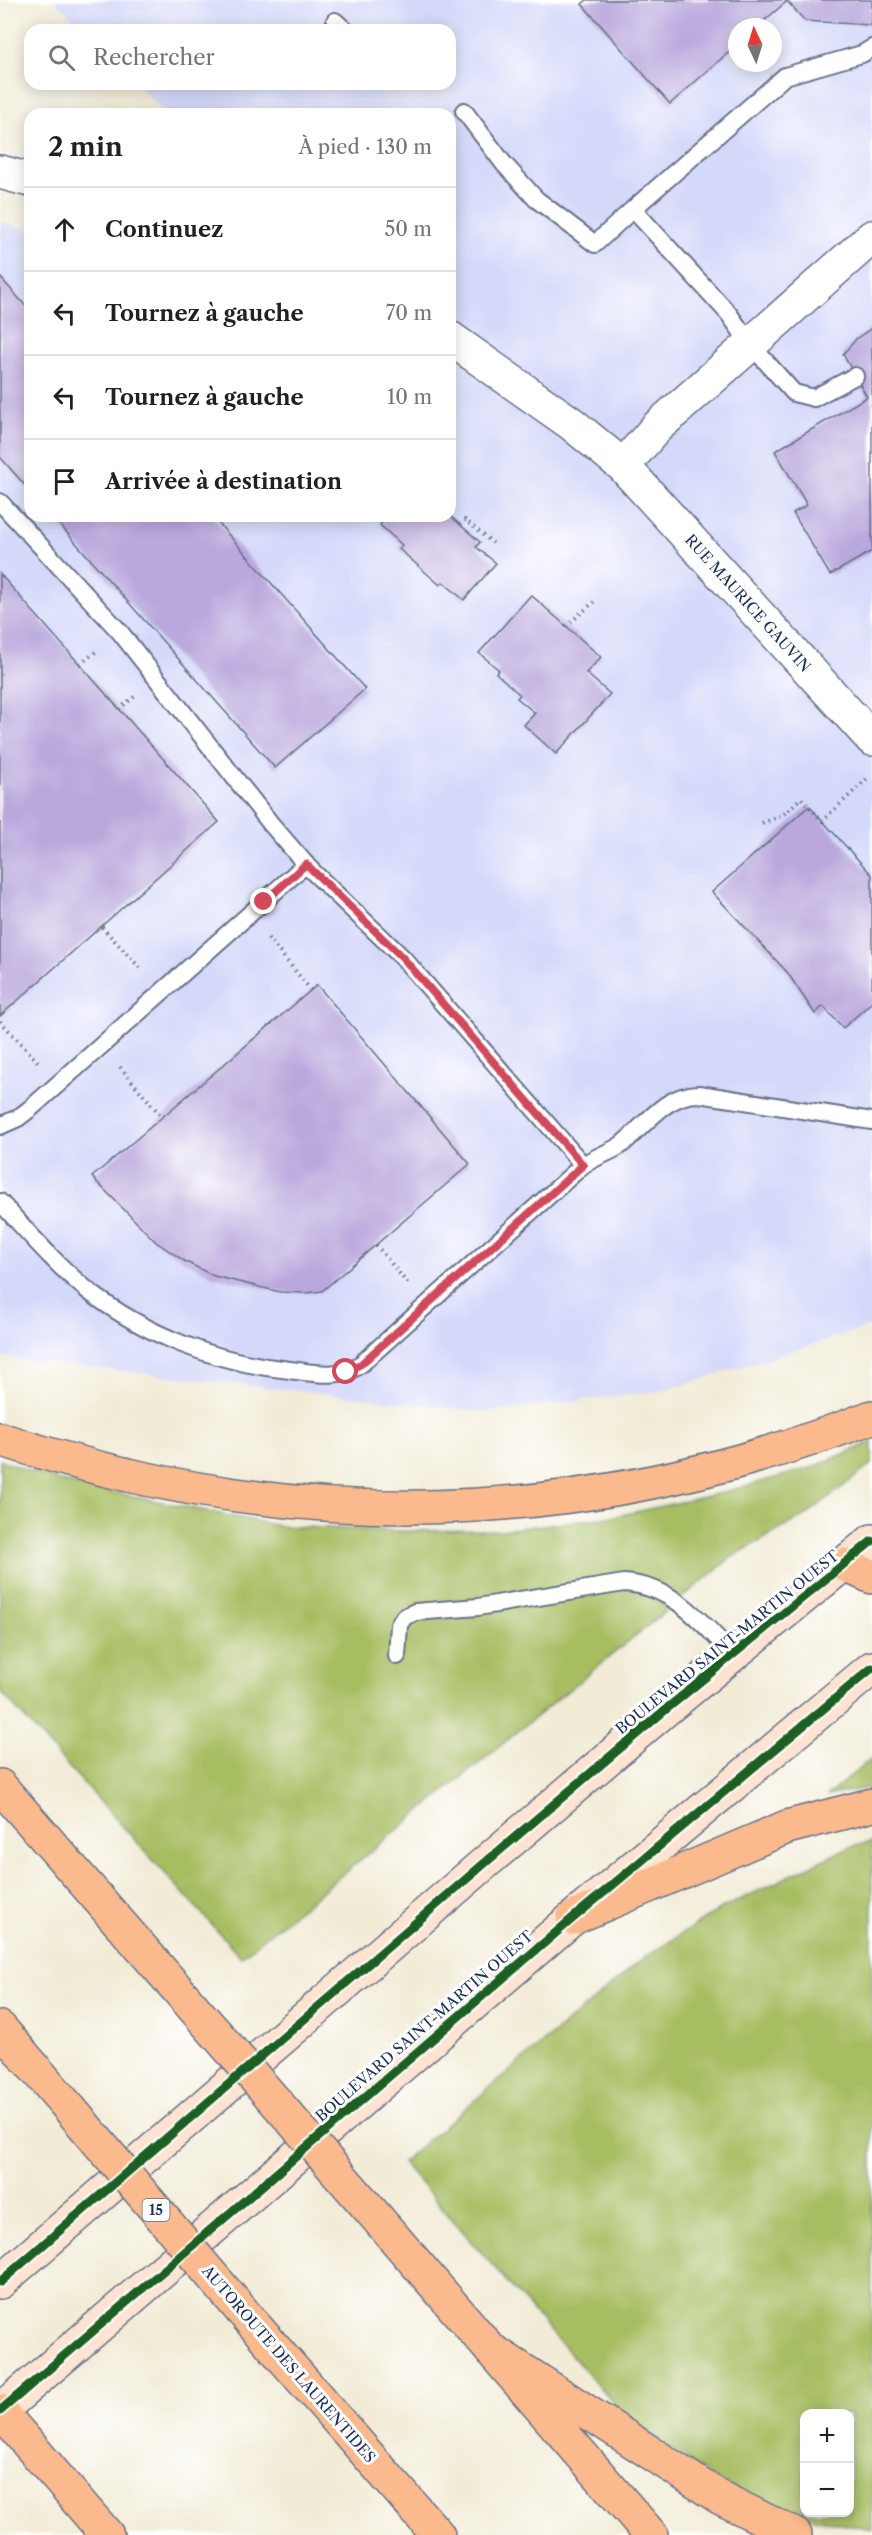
<!DOCTYPE html>
<html lang="fr">
<head>
<meta charset="utf-8">
<style>
	body { margin:0; font-family:"Libre Caslon Text",serif; background:#f6f6f6; color:#202124 }
	.controls { position:absolute; right:18px; bottom:18px; display:grid; overflow:hidden; border-radius:12px; box-shadow:0 3px 15px #0003 }
	.controls button { width:54px; height:54px; display:grid; place-items:center; padding:0; border:0; border-bottom:2px solid #e0e0e0; background:#fff; color:#202124; font:30px sans-serif }
	.compass { position:absolute; left:728px; top:18px; width:54px; height:54px; border-radius:50%; background:#fff; box-shadow:0 3px 15px #0003; rotate:356deg }
	.stop { position:absolute; width:18px; height:18px; margin:-14px; border:4px solid #d1495b; border-radius:50%; background:#fff }
	.stop.end { background:#d1495b; border-color:#fff; box-shadow:0 2px 6px #0008 }
	.list { margin:0; padding:0; list-style:none }
	h2 { display:flex; justify-content:space-between; align-items:center; height:78px; margin:0; padding:0 24px; font-size:26px }
	h2 small { font-size:20px; font-weight:400; color:#757577 }
	.list li { display:grid; grid-template-columns:39px 1fr auto; gap:18px; align-items:center; box-sizing:border-box; height:84px; padding:0 24px; border-top:2px solid #e0e0e0 }
	.list b { display:block; font-size:22px; white-space:nowrap }
	.list em { font-size:20px; font-style:normal; color:#757577 }
	.icon { flex:none; width:33px; height:33px; fill:none; stroke:currentColor; stroke-width:2; stroke-linecap:round; stroke-linejoin:round }
	.map { position:relative; flex:none; width:872px; height:2535px; overflow:hidden }
	.search { position:absolute; background:#fff; box-shadow:0 3px 15px #0003; left:24px; top:24px; width:432px; height:66px; display:flex; align-items:center; gap:15px; box-sizing:border-box; padding:0 21px; border-radius:18px; color:#757577; font-size:22px }
	.panel { position:absolute; background:#fff; box-shadow:0 3px 15px #0003; left:24px; top:108px; width:432px; height:414px; border-radius:18px }
	.map>svg:first-child { display:block }
</style>
</head>
<body>
<div class="map">
<svg width="872" height="2535" viewBox="0 0 872 2535">
	<rect width="100%" height="100%" fill="#fff"/>
	<filter id="ink" filterUnits="userSpaceOnUse"><feTurbulence type="fractalNoise" baseFrequency=".0167" numOctaves="2"/><feDisplacementMap in="SourceGraphic" scale="12" xChannelSelector="R" yChannelSelector="G"/><feConvolveMatrix kernelMatrix="1 2 1 2 8 2 1 2 1" color-interpolation-filters="sRGB"/></filter>
	<filter id="wash" filterUnits="userSpaceOnUse"><feTurbulence type="fractalNoise" baseFrequency=".008" numOctaves="4" result="noise"/><feDisplacementMap in="SourceGraphic" scale="24" xChannelSelector="R" yChannelSelector="G"/><feGaussianBlur stdDeviation="1.35" result="paint"/><feColorMatrix in="noise" values="0 0 0 0 0 0 0 0 0 0 0 0 0 0 0 0 0 1.4 0 .05"/><feComposite in="paint" operator="in"/></filter>
	<g filter="url(#wash)">
		<rect width="100%" height="100%" fill="#f2ecd7"/>
		<path fill="#d4d8f9" fill-rule="evenodd" d="M55,0H872V1326L667,1390L486,1412L0,1357V222L30,230V516H450V114H166L137,84H450V30H84ZM737,27H773V63H737Z"/>
		<path fill="#a7bd62" stroke="#617660" stroke-width="1.5" fill-rule="evenodd" d="M872,1442V1464L809,1513L732,1557L241,1957L0,1691V1460L59,1481L279,1526L397,1531L502,1530L617,1516L721,1493L814,1467Z
			M872,1758V1787L827,1796Z
			M872,1842V2530L798,2515L716,2480L623,2414L402,2162L642,1959L719,1910L849,1847ZM804,2414H850V2512H804Z"/>
		<g id="blocks">
			<path fill="#baa8dd" d="M587,0H872V25L805,21L787,1L757,27H737V45L670,104L582,4Z
				M0,277L30,311V491L0,457Z
				M872,328V551L830,575L793,513L807,505L775,451L867,397L843,354L857,338Z
				M52,516H212L365,689L275,768Z
				M388,516H450L480,542L476,547L496,563L464,600L443,582L440,585L399,549L402,545L380,525Z
				M0,574L219,822L0,1016Z
				M531,595L601,657L586,673L610,694L556,754L524,725L535,713L517,698L520,695L496,673L499,670L479,653Z
				M809,806L872,875V1002L843,1028L823,1006L815,1014L787,972L712,892Z
				M317,985L470,1164L322,1291L307,1293L280,1292L214,1276L186,1262L156,1242L92,1177Z"/>
		</g>
	</g>
	<g filter="url(#ink)">
		<use href="#blocks" fill-opacity="0" stroke="#667188" stroke-width="1.5"/>
		<g fill="none" stroke-linecap="round" stroke-linejoin="round">
			<g stroke="#667188" stroke-width="20">
				<path id="lane" d="M335,21L345,30
					M464,111L504,164L536,199L595,244L633,209
					M855,376L814,398L794,393L750,344L729,314L633,209L785,76L862,54L872,48
					M0,502L120,632L271,824L309,868L403,958L583,1165
					M0,1126L18,1118L31,1108L306,864
					M0,1202C28,1232 55,1264 87,1290C145,1335 217,1363 290,1370C313,1373 341,1379 361,1364L583,1165C595,1157 609,1153 621,1145C645,1126 665,1094 699,1094L872,1121
					M397,1656L399,1625L404,1617L415,1612L478,1607L624,1583C673,1586 701,1621 732,1654"/>
			</g>
			<g stroke="#667188" stroke-width="36">
				<path id="street" d="M0,172L30,180
					M450,338L572,424L623,466L872,739
					M623,466L657,427L872,237"/>
			</g>
			<g stroke="#667188" stroke-width="36">
				<path id="secondary" d="M0,2282L486,1862L665,1710L872,1541
					M0,2411L573,1918L872,1668"/>
			</g>
			<g stroke="#667188" stroke-width="36">
				<path id="primary" d="M0,1439C294,1537 583,1529 872,1417
					M0,1786L192,2006
					M573,1918L787,1827L872,1805
					M365,2204L490,2349L719,2497L795,2535"/>
			</g>
			<g stroke="#667188" stroke-width="36">
				<path id="highway" d="M845,1565L872,1577
					M0,2028L70,2109
					M242,2311L438,2535
					M490,2349L651,2535
					M0,2411L107,2535"/>
			</g>
			<path stroke="#667188" stroke-width="4" stroke-dasharray="1.5 4.5" stroke-linecap="butt" d="M460,525L465,520L493,543
				M566,626L594,602
				M80,664L98,650
				M119,709L135,696
				M762,823L783,815L801,798L822,821L868,778
				M102,927L141,969
				M268,938L311,990
				M0,1021L38,1062
				M120,1067L162,1117
				M376,1245L408,1284"/>
			<use href="#lane" stroke="#fff" stroke-width="16"/>
			<use href="#street" stroke="#fff" stroke-width="33"/>
			<use href="#secondary" stroke="#fde3d1" stroke-width="33"/>
			<use href="#primary" stroke="#fbba8d" stroke-width="33"/>
			<use href="#highway" stroke="#fbba8d" stroke-width="33"/>
			<g stroke="#667188" stroke-width="36" stroke-linecap="butt">
				<path id="primary-bridge" d="M192,2006L365,2204"/>
			</g>
			<g stroke="#667188" stroke-width="36" stroke-linecap="butt">
				<path id="highway-bridge" d="M70,2109L242,2311"/>
			</g>
			<use href="#primary-bridge" stroke="#fbba8d" stroke-width="33"/>
			<use href="#highway-bridge" stroke="#fbba8d" stroke-width="33"/>
			<g stroke="#fff" stroke-width="13">
				<path id="cycleway" d="M0,2282L486,1862L665,1710L872,1541
					M0,2411L573,1918L872,1668"/>
			</g>
			<use href="#cycleway" stroke="#1b5e20" stroke-width="9"/>
		</g>
	</g>
	<g fill="none" stroke-linecap="round" stroke-linejoin="round" filter="url(#ink)">
		<path stroke="#d1495b" stroke-width="8" d="M264,902L306,864L403,958L583,1165L361,1364L346,1372"/>
	</g>
	<g text-anchor="middle" dominant-baseline="central" stroke-width="6" stroke-linejoin="round" paint-order="stroke">
		<rect fill="#fff" stroke="#5f6d8e" stroke-width="1.5" x="142.5" y="2199" width="27" height="22" rx="4.5"/>
		<g font-size="14" font-weight="bold" fill="#1b2f5e">
			<text x="156" y="2210">15</text>
		</g>
		<g font-size="15" fill="#1b2f5e" stroke="#fff">
			<text transform="translate(748 603) rotate(48)">RUE MAURICE GAUVIN</text>
			<text transform="translate(727 1642) rotate(-39)">BOULEVARD SAINT-MARTIN OUEST</text>
			<text transform="translate(424 2026) rotate(-41)">BOULEVARD SAINT-MARTIN OUEST</text>
			<text transform="translate(289 2364) rotate(49)">AUTOROUTE DES LAURENTIDES</text>
		</g>
	</g>
</svg>
<div class="controls">
<button>+</button>
<button>−</button>
</div>
<svg class="compass" viewBox="-18 -18 36 36"><path d="M0-13l5 13h-10z" fill="#e53935"/><path d="M0 13l5-13h-10z" fill="#757577"/></svg>
<div class="stop" style="left:346px;top:1372px"></div>
<div class="stop end" style="left:264px;top:902px"></div>
<div class="search"><svg class="icon" aria-label="search" viewBox="0 0 24 24"><circle cx="10" cy="10" r="6"/><path d="M15 15l6 6"/></svg>Rechercher</div>
<section class="panel">
<h2>2 min<small>À pied · 130 m</small></h2>
<ul class="list">
<li><svg class="icon" aria-label="ahead" viewBox="0 0 24 24"><path d="M12 20V5M6 11l6-6 6 6"/></svg><div><b>Continuez</b></div><em>50 m</em></li>
<li><svg class="icon" aria-label="left" viewBox="0 0 24 24"><path d="M17 20v-9H6M10 6l-5 5 5 5"/></svg><div><b>Tournez à gauche</b></div><em>70 m</em></li>
<li><svg class="icon" aria-label="left" viewBox="0 0 24 24"><path d="M17 20v-9H6M10 6l-5 5 5 5"/></svg><div><b>Tournez à gauche</b></div><em>10 m</em></li>
<li><svg class="icon" aria-label="arrive" viewBox="0 0 24 24"><path d="M6 21V4h12l-3 4 3 4H6"/></svg><div><b>Arrivée à destination</b></div></li>
</ul>
</section>
</div>
</body>
</html>
